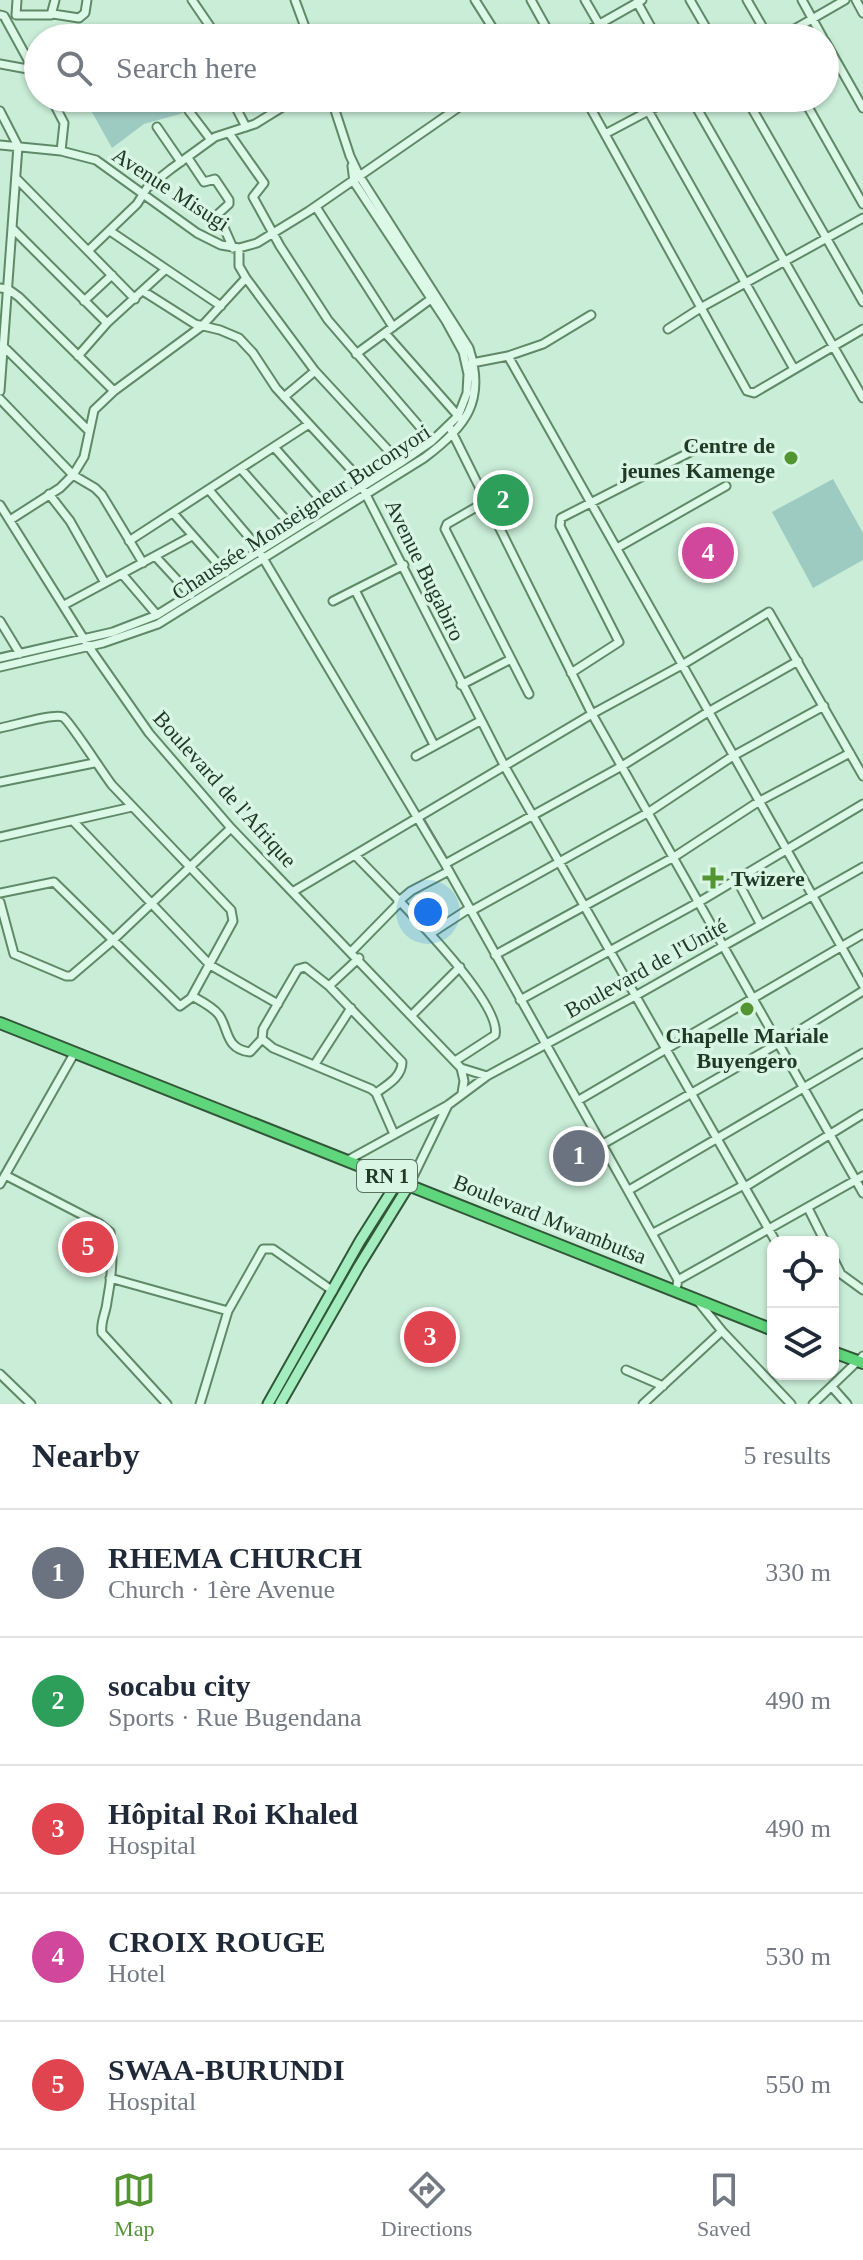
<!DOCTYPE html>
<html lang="en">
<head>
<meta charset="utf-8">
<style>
	body { margin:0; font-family:"Times New Roman",serif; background:#f6f6f7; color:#1f2937 }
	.controls { position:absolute; right:24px; bottom:24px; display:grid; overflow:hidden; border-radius:16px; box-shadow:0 2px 6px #0004 }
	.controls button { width:72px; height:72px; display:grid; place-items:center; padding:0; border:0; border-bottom:2px solid #e0e1e3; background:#fff; color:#1f2937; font:40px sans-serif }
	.you { position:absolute; left:428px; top:912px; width:28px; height:28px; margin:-20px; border:6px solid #fff; border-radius:50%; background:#1a73e8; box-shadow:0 0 0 12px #1a73e833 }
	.badge { display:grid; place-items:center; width:52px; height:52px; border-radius:50%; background:#529531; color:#fff; font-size:26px; font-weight:700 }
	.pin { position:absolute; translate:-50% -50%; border:4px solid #fff; box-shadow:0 2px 8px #0006 }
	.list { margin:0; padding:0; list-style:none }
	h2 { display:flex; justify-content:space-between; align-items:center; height:104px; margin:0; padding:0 32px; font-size:34px }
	h2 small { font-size:26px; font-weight:400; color:#747a83 }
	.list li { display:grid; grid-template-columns:52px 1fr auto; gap:24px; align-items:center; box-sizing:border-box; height:128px; padding:0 32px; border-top:2px solid #e0e1e3 }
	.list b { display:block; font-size:30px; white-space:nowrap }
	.list p { margin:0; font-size:26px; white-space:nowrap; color:#747a83 }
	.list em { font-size:26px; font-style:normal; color:#747a83 }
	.icon { flex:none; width:44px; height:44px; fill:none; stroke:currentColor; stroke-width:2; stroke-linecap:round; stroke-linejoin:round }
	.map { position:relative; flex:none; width:863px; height:1404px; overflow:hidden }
	.search { position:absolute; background:#fff; box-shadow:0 2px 6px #0004; left:24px; right:24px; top:24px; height:88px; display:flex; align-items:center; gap:20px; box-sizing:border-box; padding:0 28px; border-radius:44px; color:#747a83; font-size:30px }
	.sheet { height:744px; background:#fff }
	nav { display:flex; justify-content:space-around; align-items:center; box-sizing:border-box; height:112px; border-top:2px solid #e0e1e3; background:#fff; font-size:22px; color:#747a83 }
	nav a { display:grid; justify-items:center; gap:4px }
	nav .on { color:#529531 }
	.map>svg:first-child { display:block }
</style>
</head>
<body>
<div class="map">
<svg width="863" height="1404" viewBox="0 0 863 1404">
	<rect width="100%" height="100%" fill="#c9edd7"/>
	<path fill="#9dcbc2" d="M98,98H218L180,114L144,124L112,148L88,105Z
		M833,479L863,533V560L813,588L772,512Z"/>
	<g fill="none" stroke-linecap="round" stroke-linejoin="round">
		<path stroke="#7e7090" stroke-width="2" d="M424,819L448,860
			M451,866L461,885"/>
		<g stroke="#5f8967" stroke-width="11">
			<path id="minor" d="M17,0L16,15H51L55,0
				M192,0L218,38
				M295,0L309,38
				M475,0L499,38
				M531,0L552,38
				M585,0L607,38
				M690,0L712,38
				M747,0L769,38
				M802,0L823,38
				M856,0L863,13
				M637,2L657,38
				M53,14L79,18L85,13L87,0
				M0,15L4,16L38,78
				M575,38L642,0
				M779,38L845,0
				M825,41L863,108
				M0,64L33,70
				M51,98L64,123L61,151
				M231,98L246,127
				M585,98L747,391L754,393L863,329
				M641,98L794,369
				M691,98L863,398
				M746,98L863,302
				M803,98L863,204
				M0,111L18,146L0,391
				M189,111L211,140
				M157,127L181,162
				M229,133L264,183L253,197L280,246L328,320L432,441
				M605,134L673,98
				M0,145L61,151L96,160L197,233L221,245L239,248L257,243L309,211L472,98
				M188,158L204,182L215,179L229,200V204L218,214L233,248
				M16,178L88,251L137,204L147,188L171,169L215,137L255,124L297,98
				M316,207L393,327
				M12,228L107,323L166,269L110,231
				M88,251L135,299
				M166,269L221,306
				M246,278L315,371L400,463
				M0,288L8,289L19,297L114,391L202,326L246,278L239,266V248
				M143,291L195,324L220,330L239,338L253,353L276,388L356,475L505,767L776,1242
				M84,301L112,275
				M668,329L702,307L863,218
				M385,333L460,418
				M3,346L88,430
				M356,354L435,296
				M78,356L107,323
				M508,356L543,344L591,315
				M472,363L508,356L863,985
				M284,397L315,371
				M0,399L73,475L95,488L102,495L143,563
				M449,426L592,714L863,1193
				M274,447L328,508
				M241,469L294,529
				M209,490L254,543L445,864L678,1280
				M49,494L70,521L105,583
				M485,502L447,524L445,529L529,694
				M0,505L89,647L149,733L231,828L461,1068L487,1076
				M173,513L226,573
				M10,520L60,488L73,475L84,457L94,410L114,391
				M129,541L309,424
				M617,548L726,486
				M155,556L191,595
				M122,574L157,615
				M355,590L434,745
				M333,601L404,565
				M64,605L192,536
				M0,621L20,654
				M0,658L113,632L157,615L400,463L432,441L458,416L467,393L468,374L463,352L446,321L354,182L352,166
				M0,667L103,643L158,624L424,458C466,427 486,401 469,348L360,177L350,156L331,98
				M571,673L619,642L560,526L561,518L700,447
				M461,685L509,660
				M0,728C12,726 53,713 63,717C69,720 104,775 112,785L231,910L233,921L191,998L180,1006L54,882L0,893
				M416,756L480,721
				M0,782L94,763
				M73,821L210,965L278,1004
				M0,837L132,807
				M355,855C381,883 504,1001 495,1035L455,1061
				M445,864L622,766L708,712L798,661
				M737,880L761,925
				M294,891L592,714L682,665L769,612L863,776
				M0,902L14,954L66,976H71L112,941L231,828
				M398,902L411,891L449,871
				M471,911L649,812L733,756L824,706
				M430,934L470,908
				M352,951L399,903
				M495,955L674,857L758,802L850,753
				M329,986L359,958
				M192,996C201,1001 213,1007 219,1015C229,1029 225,1049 250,1052L262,1039L263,1029L298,969L305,967L329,986L402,1062C402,1077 387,1085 376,1093
				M520,1000L699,902L863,804
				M412,1015L460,967
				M262,1039L273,1048L371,1089L376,1093L394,1134
				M315,1064L351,1008
				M461,1068L464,1081L462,1093
				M579,1100L863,934
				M603,1144L779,1043L863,991
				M348,1160L448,1105L487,1076L637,995L863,867
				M5,1175L100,1224L110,1232C114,1253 111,1281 107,1302C106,1313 100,1322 102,1333L167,1404
				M0,1184L75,1052
				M409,1185L448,1105
				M745,1187L863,1114
				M629,1190L863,1053
				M808,1208L825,1242
				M653,1233L744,1185
				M833,1258L841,1274L863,1290
				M110,1278L228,1311
				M677,1285L678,1280L863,1176
				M697,1300L722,1331L791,1404
				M626,1370L663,1386
				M0,1374L31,1404
				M832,1387L847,1404
				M200,1404L228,1311L263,1249H273L333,1291
				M643,1404L722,1331
				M813,1404L863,1356"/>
		</g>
		<g stroke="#325738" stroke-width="13">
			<path id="major" d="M268,1404L360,1241L398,1181
				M280,1404L359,1266L409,1185"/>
		</g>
		<g stroke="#325738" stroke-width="14">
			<path id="highway" d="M0,1023L773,1330
				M833,1352L863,1363"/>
		</g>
		<use href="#minor" stroke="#dcf8e7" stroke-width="7"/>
		<use href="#major" stroke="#a4edbf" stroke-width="9"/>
		<use href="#highway" stroke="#60d67c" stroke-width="10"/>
	</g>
	<g fill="#529531" stroke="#d9f5e3" stroke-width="3">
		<circle cx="791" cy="458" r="8"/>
		<path d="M709 866h8v8h8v8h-8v8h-8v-8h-8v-8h8z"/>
		<circle cx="747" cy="1009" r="8"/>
	</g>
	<g text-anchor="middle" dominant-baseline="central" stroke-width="7" stroke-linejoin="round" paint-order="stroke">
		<rect fill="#d9f5e3" stroke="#58725e" stroke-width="2" x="357" y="1160" width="60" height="32" rx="6"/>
		<g font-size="20" font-weight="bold" fill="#213a25">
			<text x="387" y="1176">RN 1</text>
		</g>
		<g font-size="22" fill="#213a25" stroke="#d9f5e3">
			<text transform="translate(171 189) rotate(33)">Avenue Misugi</text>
			<text transform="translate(301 512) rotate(-33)">Chaussée Monseigneur Buconyori</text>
			<text transform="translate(425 570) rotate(64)">Avenue Bugabiro</text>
			<text transform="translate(225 789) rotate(48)">Boulevard de l'Afrique</text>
			<text transform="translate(646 968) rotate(-29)">Boulevard de l'Unité</text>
			<text transform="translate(550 1219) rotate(22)">Boulevard Mwambutsa</text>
		</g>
		<g font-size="22" font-weight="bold" fill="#213a25" stroke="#d9f5e3" text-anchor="end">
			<text x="775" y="445">Centre de<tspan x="775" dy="25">jeunes Kamenge</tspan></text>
			<text x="731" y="878" text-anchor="start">Twizere</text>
			<text x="747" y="1035" text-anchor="middle">Chapelle Mariale<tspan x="747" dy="25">Buyengero</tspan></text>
		</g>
	</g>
</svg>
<div class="controls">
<button><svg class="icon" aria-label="locate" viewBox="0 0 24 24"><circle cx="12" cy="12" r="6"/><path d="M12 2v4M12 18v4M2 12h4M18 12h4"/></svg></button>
<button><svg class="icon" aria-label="layers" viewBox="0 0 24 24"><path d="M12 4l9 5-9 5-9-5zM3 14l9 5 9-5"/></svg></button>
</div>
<div class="you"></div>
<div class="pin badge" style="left:579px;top:1156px;background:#6b7280">1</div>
<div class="pin badge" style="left:503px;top:500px;background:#2e9e5b">2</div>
<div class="pin badge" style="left:430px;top:1337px;background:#e0444e">3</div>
<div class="pin badge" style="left:708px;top:553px;background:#d1479c">4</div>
<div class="pin badge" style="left:88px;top:1247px;background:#e0444e">5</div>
<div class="search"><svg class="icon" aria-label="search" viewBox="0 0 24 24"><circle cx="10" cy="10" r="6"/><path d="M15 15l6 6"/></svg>Search here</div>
</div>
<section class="sheet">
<h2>Nearby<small>5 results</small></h2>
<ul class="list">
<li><span class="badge" style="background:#6b7280">1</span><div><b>RHEMA CHURCH</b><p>Church · 1ère Avenue</p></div><em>330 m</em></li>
<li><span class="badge" style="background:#2e9e5b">2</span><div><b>socabu city</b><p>Sports · Rue Bugendana</p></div><em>490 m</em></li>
<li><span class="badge" style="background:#e0444e">3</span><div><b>Hôpital Roi Khaled</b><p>Hospital</p></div><em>490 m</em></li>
<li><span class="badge" style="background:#d1479c">4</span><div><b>CROIX ROUGE</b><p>Hotel</p></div><em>530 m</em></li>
<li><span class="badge" style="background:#e0444e">5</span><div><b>SWAA-BURUNDI</b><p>Hospital</p></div><em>550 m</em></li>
</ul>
</section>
<nav>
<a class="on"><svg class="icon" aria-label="map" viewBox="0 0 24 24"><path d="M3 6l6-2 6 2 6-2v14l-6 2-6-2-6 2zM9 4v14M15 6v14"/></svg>Map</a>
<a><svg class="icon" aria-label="directions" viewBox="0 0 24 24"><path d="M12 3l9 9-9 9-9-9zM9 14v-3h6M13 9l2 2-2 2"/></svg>Directions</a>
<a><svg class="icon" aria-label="saved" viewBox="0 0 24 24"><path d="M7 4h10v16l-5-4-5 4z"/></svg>Saved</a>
</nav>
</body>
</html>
